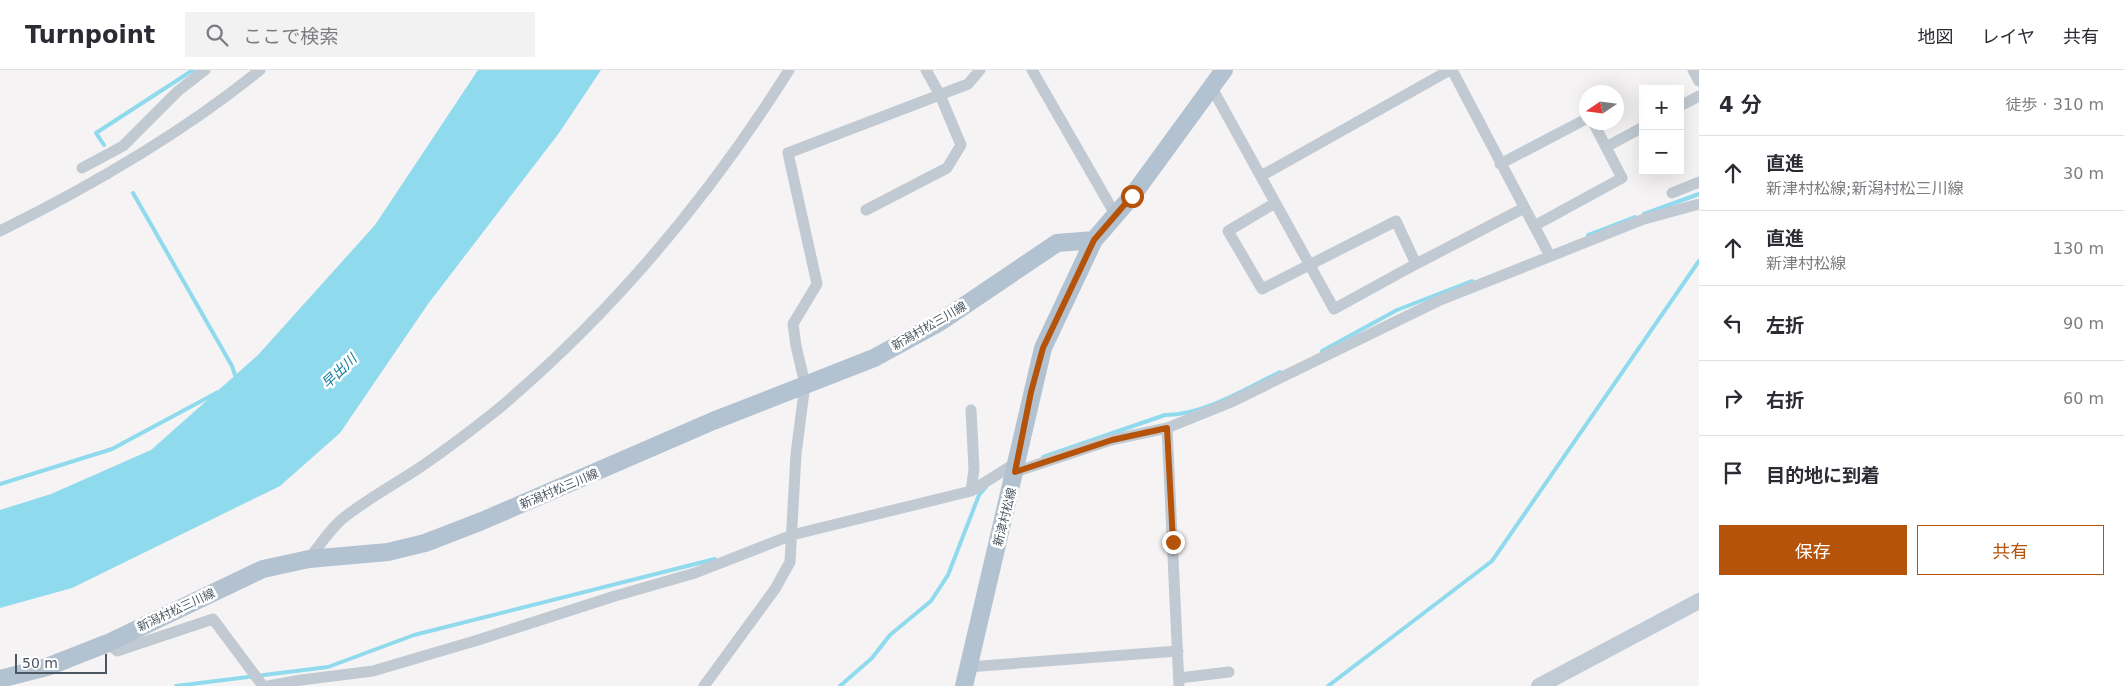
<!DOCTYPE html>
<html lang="ja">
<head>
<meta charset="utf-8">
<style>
	body { margin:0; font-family:"DejaVu Sans","Noto Sans JP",sans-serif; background:#f2f2f3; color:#2b2b33 }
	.controls { position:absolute; right:15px; top:15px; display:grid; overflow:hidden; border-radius:0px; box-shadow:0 5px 20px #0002 }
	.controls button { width:45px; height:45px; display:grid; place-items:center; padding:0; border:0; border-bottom:1px solid #e1e1e2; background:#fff; color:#2b2b33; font:25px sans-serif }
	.compass { position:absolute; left:1579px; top:15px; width:45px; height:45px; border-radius:50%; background:#fff; box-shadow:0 5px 20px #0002; rotate:257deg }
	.scale { position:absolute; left:15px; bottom:12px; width:92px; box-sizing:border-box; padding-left:5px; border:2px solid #4a5661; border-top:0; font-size:14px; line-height:18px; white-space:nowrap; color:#4a5661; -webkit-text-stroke:4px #fff; paint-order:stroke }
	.stop { position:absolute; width:15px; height:15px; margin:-11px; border:4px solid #b45309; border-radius:50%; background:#fff }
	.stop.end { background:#b45309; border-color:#fff; box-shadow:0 1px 5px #0008 }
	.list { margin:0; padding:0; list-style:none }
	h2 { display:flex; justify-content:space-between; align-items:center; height:65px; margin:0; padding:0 20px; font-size:21px }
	h2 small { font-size:16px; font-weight:400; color:#7c7c81 }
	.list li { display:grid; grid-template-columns:32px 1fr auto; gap:15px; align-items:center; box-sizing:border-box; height:75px; padding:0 20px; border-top:1px solid #e1e1e2 }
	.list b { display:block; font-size:19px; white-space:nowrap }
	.list p { margin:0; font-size:16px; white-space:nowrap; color:#7c7c81 }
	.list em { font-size:16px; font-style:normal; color:#7c7c81 }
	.actions { display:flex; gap:10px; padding:15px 20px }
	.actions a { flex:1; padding:11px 0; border:1px solid #b45309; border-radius:0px; text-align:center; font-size:18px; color:#b45309 }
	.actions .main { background:#b45309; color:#fff }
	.icon { flex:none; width:28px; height:28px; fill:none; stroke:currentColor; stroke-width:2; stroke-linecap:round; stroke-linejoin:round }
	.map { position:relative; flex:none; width:1699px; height:616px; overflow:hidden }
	header { display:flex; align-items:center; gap:30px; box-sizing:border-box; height:70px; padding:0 25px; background:#fff; border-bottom:1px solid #e1e1e2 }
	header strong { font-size:24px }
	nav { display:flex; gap:28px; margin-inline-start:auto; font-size:18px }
	.search { width:350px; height:45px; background:#f2f2f3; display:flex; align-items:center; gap:12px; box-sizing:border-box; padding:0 18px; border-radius:0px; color:#7c7c81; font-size:19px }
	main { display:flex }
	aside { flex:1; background:#fff }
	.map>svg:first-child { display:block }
</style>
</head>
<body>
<header>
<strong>Turnpoint</strong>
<div class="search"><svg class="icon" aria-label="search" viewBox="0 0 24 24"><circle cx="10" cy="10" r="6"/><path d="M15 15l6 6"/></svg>ここで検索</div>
<nav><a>地図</a><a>レイヤ</a><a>共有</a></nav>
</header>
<main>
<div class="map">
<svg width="1699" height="616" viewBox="0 0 1699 616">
	<rect width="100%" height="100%" fill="#f5f3f3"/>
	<path fill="#90daee" d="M478,0H601L559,63L428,234L340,363L280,416L72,518L0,538V440L51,424L151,380L258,285L375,155Z"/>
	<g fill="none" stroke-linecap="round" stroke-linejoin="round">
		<path stroke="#90daee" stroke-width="4" d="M104,75L96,63L193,0
			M133,123L232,296L236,308
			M1644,144L1699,124
			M1588,165L1635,147
			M1322,281L1397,240L1472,211
			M1043,387L1165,345C1202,346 1247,318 1280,302
			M0,414L112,379L218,322
			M176,616L328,597L414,565L715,489
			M840,616L872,588L890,565L931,531L948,505L979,425L986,417
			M1328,616L1492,491L1699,191"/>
		<path stroke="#c1cad2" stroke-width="11" d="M1032,0L1115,144
			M1452,0L1550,186
			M1693,0L1699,11
			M1212,18L1334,239L1416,194L1524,138
			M1680,36L1699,26
			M1606,77L1643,57
			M1500,94L1586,49
			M82,98L123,76L178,21L205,0
			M1261,106L1450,0
			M1672,123L1699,112
			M1275,133L1228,161L1262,219L1396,151L1416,194
			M866,140L947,98L961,75L940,25L926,0
			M1534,156L1622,108L1593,52
			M0,161C91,116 180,65 260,0
			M971,340L974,399L971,421
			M1167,358L1179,616
			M1015,402L1111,370L1167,358L1229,333L1438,231L1644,149L1699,134
			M309,489C320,475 332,456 346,446C369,428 397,413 422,396C447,379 473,359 497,340C611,244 710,126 789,0
			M108,573L117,581L213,549L263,616
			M968,597L1178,581
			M1179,608L1229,602
			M268,616L301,610L373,601L478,570L615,526L695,503L792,465L971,421L1016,393
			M704,616L775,519L790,492L796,384L805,314L796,276L793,254L817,214L788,83L968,14L980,0"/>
		<path stroke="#c1cbd6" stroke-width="16" d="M1539,616L1699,531"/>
		<path stroke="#b3c2d1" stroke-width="18" d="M0,609L47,597L108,573L263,499L309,489L388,482L425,473L482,451L713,351L874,288L940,252L1057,173L1094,170
			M964,616L1043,278L1094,170L1132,126L1224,0"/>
	</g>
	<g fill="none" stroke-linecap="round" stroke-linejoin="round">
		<path stroke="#b45309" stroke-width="6" d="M1132,126L1094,170L1043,278L1031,322L1015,402L1112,370L1167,358L1173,472"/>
	</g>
	<g text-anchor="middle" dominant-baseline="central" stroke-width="5" stroke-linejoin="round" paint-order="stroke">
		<g font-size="12" fill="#4a5661" stroke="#fff">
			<text transform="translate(929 256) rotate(-30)">新潟村松三川線</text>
			<text transform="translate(559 419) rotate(-23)">新潟村松三川線</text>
			<text transform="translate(1005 447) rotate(-76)">新津村松線</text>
			<text transform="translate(176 540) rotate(-25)">新潟村松三川線</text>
		</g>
		<g font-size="14" font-style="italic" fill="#0c7c9b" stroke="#fff">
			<text transform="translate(339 301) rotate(-44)">早出川</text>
		</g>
	</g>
</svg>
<div class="controls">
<button>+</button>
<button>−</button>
</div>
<svg class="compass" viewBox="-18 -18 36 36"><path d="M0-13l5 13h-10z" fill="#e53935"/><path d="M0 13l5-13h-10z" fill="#7c7c81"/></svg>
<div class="scale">50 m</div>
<div class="stop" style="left:1132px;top:126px"></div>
<div class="stop end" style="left:1173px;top:472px"></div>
</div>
<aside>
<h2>4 分<small>徒歩 · 310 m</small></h2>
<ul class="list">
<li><svg class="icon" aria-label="ahead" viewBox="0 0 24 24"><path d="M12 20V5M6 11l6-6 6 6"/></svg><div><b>直進</b><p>新津村松線;新潟村松三川線</p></div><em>30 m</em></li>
<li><svg class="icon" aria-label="ahead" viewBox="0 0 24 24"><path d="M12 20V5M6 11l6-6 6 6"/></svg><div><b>直進</b><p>新津村松線</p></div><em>130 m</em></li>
<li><svg class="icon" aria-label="left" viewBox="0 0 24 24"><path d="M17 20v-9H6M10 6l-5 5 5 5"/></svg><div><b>左折</b></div><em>90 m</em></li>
<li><svg class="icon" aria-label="right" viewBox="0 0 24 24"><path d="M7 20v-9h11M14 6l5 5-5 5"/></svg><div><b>右折</b></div><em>60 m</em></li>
<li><svg class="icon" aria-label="arrive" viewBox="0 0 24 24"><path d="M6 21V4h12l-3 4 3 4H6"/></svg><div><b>目的地に到着</b></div></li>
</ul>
<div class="actions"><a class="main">保存</a><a>共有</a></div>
</aside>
</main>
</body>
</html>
